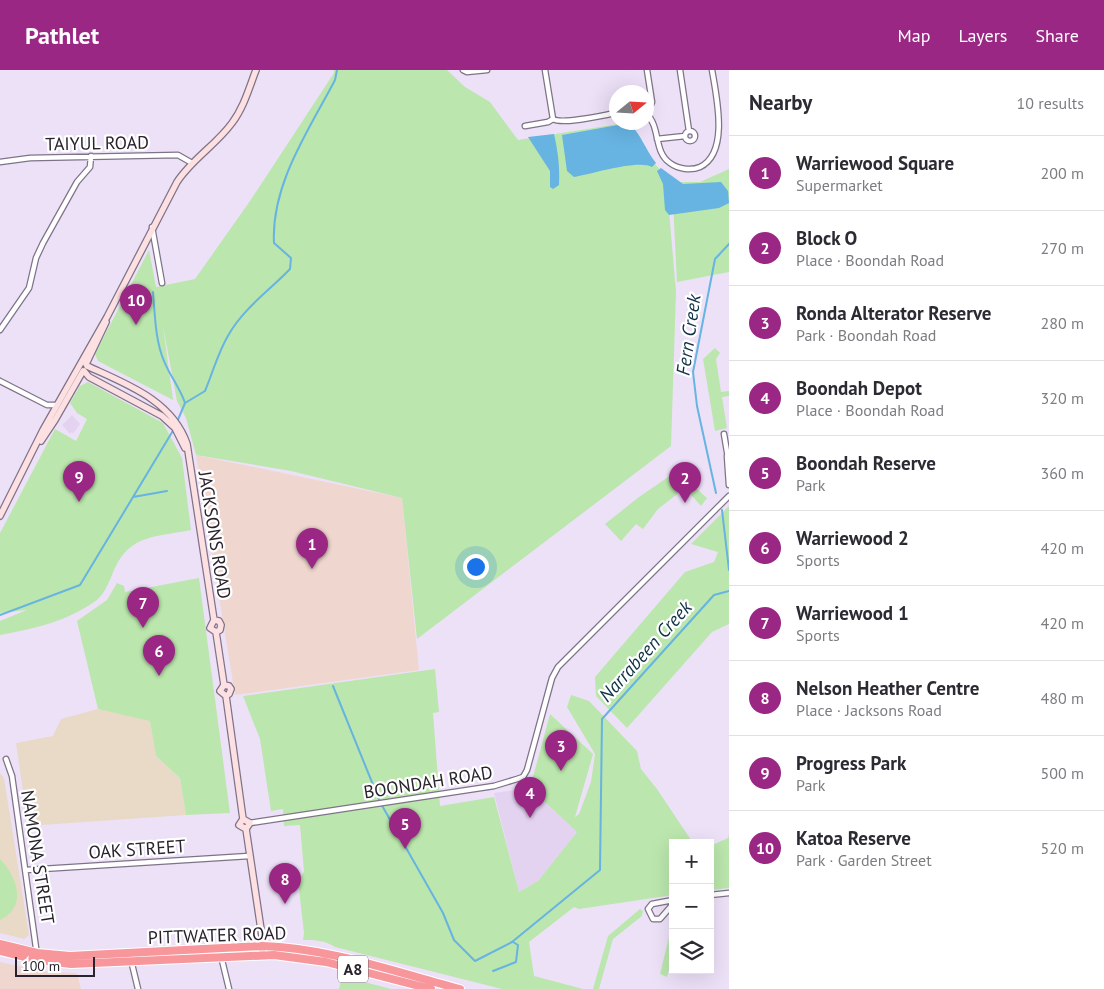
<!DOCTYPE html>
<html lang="en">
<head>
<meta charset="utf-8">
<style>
	body { margin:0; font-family:"PT Sans",sans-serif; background:#f7f7f7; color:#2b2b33 }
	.controls { position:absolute; right:15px; bottom:15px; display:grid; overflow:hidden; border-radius:0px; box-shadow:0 5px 20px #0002 }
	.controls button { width:45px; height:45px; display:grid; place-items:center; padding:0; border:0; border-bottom:1px solid #e1e1e2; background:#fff; color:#2b2b33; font:25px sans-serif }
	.compass { position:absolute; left:609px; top:15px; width:45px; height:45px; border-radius:50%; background:#fff; box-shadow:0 5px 20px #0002; rotate:72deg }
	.scale { position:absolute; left:15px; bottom:12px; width:80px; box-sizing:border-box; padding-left:5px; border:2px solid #28232c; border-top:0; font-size:14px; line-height:18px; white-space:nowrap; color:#28232c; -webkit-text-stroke:4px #fff; paint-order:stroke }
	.you { position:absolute; left:475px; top:496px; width:18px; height:18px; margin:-12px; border:4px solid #fff; border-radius:50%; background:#1a73e8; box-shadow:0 0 0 8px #1a73e833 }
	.badge { display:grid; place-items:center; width:32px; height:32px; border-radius:50%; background:#9a2784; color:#fff; font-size:16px; font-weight:700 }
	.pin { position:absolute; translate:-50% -41px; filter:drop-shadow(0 1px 2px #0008) }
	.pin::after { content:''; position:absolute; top:26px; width:18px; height:15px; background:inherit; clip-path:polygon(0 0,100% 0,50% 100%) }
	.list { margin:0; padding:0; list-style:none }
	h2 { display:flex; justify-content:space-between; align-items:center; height:65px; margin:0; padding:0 20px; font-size:21px }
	h2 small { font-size:16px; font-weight:400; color:#7c7c81 }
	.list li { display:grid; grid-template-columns:32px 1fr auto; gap:15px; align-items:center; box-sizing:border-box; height:75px; padding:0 20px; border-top:1px solid #e1e1e2 }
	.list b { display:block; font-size:19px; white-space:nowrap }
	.list p { margin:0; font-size:16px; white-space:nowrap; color:#7c7c81 }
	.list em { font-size:16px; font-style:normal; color:#7c7c81 }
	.icon { flex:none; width:28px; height:28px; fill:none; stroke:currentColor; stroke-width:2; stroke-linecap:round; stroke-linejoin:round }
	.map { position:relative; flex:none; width:729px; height:919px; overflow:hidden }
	header { display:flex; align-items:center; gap:30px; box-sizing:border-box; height:70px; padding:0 25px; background:#9a2784; color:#fff }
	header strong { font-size:24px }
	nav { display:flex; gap:28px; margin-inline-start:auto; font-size:18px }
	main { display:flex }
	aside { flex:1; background:#fff }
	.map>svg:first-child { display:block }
</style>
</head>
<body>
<header>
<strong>Pathlet</strong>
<nav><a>Map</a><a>Layers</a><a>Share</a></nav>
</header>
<main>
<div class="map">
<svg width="729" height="919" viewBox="0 0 729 919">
	<rect width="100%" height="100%" fill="#ede1f8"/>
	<path fill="#efd6ce" d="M196,385L402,428L419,600L235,625Z
		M0,892L46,902L77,903L81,919H0Z"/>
	<path fill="#e3d3f0" d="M72,345L80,354L73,364L72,362L70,364L62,355Z
		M530,718L577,762L538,811L519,822L494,723Z"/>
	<path fill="#e9dac7" d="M98,639L150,650L156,686L180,708L186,745L28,756L16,673L53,666L61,649Z
		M0,703L4,708L29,865L24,869L0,863Z"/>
	<path fill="#bbe6ad" d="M334,0H447L465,17L490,32L518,70L618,54L666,106L676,222L671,376L417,569L402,428L291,401L196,385L186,348L177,331L163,256L173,330L98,291L95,284L149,180L156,217L195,209L250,131L334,3Z
		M729,99V202L677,212L672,112H700Z
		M715,278L720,283L716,289L721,322L729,321V326L722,327L727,358L715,361L703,289Z
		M88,312L163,353L182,388L191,460C156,467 130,464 114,500C110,510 105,523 97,530C66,552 36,558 0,565V551L27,540L0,543V463L55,359L76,371L87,349L77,343L70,333L80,316Z
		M677,401L707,428L701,436L685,418L658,439L643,459L636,454L621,471L605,454L639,427Z
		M729,436V554L712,562L627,658L596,626L595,607L685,502L714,492L718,482L691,474Z
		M199,508L230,743L186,745L180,708L156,686L150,651L98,639L77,551L107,530L117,513L124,516L125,522Z
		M435,599L439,642L433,643L440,736L494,727L519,822L538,811L577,762L530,718L550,644L593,684L575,747L579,744L591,712L595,684L567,637L571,625L589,631L637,681L641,699L657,719L691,770L698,773H673V825L579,839L574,837L529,872L534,906L583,919H502L335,877C325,870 313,870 303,870L304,863L298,811L304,802L300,755L284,756L283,739L271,741L260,669L243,626Z
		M729,764V818L710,820V776L728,768Z
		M0,789C17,806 28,837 0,850Z
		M640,839L643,841L642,846L613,869L599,919H593L608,866Z
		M673,844V885L667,907L660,904L671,859L669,851Z
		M342,906L391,919H339Z"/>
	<path fill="#67b3e2" d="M629,53C641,64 645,79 656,93L652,97C639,89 591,104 574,107L567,101L562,65Z
		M554,64C558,82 560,97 559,115L553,119L550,117V101L528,67Z
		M661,98L683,114L721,112L728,121L729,133L719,138L669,145L665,140L663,114L657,101Z"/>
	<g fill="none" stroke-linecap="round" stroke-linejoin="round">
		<path stroke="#67b3e2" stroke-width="2" d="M153,222C155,244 155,270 164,291C170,306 180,318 185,333
			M177,352L185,333L205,321C213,302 218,282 229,264C244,238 270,220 290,199L291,188L274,173C271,114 309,60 335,10L337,0
			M716,423L697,336L693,302L715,189L729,174
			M133,427L167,421
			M722,440L729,500
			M0,545L80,515L174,359
			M333,616L380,732L443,843L454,870L475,891L512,872L600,800L602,649L714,525L729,521
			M493,901L516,892L518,875L513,872"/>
		<g stroke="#7f7388" stroke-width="7">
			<path id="street" d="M463,0L467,2L487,0
				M545,0L553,49
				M647,0L652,32L647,43
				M680,0L689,61
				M646,43C661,57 653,81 670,93C678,99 691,101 700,97C729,83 717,29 712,0
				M525,56L548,52L553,49C562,55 604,45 616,43
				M685 66a5 5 0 1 1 10 0a5 5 0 1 1-10 0Z
				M657,69L685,66
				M0,92L30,88L178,85L192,93
				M152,157L162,213
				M0,260L29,218L36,188L43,173L77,112L90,97L91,86
				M0,311L47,335H57
				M724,364L728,388
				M727,386L729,415
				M6,689L12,706L37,885
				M250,753L494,716L517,709L523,707L527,700L552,608L558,597L729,426
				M26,800L249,786
				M710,825L729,823
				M673,830L652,834L648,839L653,849H660L673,834
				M221,886L229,919
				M131,890L138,919"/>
		</g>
		<g stroke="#7f7388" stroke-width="8">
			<path id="secondary" d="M86,294L106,252
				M87,296C126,314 172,330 187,374L214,550
				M84,301L89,307L162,346L175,358L185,378
				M41,371L55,350L83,301
				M0,446L43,360L107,247L177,112C192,89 216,75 232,53C244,37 249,18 256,0
				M214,550L219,551L221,555L220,560L216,562
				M214,550L210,558L216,562
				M216,562L224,615
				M224,615L229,616L231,619L229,624L226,626
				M224,615L220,621L226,626
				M226,626L243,749
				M243,749L250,753L246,759
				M243,749L239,755L246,759
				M246,759L262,866V884"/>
		</g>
		<g stroke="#fff" stroke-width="10">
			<path id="highway" d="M0,874L37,883L70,886L262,876C330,878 395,902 460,919
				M0,881L37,890L71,894L274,885L326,892L431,919"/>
		</g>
		<use href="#street" stroke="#fff" stroke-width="4.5"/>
		<use href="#secondary" stroke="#fde0e1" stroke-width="5.5"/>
		<use href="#highway" stroke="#f7979b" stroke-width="8"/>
	</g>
	<g text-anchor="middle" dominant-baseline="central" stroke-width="4.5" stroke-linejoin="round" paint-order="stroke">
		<rect fill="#fff" stroke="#68656b" stroke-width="1" x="338" y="885.5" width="30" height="27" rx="4"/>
		<g font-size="16" font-weight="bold" fill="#28232c">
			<text x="353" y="899">A8</text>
		</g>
		<g font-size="18" fill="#28232c" stroke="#fff">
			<text transform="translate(97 73) rotate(-1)">TAIYUL ROAD</text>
			<text transform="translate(215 465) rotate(81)">JACKSONS ROAD</text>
			<text transform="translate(428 712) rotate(-9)">BOONDAH ROAD</text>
			<text transform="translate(137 779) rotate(-4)">OAK STREET</text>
			<text transform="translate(38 787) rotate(81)">NAMONA STREET</text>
			<text transform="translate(217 865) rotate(-2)">PITTWATER ROAD</text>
		</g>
		<g font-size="19" font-style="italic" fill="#0f3145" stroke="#fff">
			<text transform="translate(688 265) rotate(-82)">Fern Creek</text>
			<text transform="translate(645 581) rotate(-48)">Narrabeen Creek</text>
		</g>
	</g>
</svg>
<div class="controls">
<button>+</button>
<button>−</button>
<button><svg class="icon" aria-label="layers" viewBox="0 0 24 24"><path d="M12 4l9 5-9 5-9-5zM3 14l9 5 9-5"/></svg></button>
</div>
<svg class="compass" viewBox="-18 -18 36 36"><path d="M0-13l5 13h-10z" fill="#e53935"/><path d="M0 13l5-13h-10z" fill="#7c7c81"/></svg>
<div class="scale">100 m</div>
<div class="you"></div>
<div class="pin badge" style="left:312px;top:499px">1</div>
<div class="pin badge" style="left:685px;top:433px">2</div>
<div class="pin badge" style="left:561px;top:701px">3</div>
<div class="pin badge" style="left:530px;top:748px">4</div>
<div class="pin badge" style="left:405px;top:779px">5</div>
<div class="pin badge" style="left:159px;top:606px">6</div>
<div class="pin badge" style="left:143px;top:558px">7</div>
<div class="pin badge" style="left:285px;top:834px">8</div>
<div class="pin badge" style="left:79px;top:432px">9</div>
<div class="pin badge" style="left:136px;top:255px">10</div>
</div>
<aside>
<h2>Nearby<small>10 results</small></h2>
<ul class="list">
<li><span class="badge">1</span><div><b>Warriewood Square</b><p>Supermarket</p></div><em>200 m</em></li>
<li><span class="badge">2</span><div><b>Block O</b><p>Place · Boondah Road</p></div><em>270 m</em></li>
<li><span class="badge">3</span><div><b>Ronda Alterator Reserve</b><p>Park · Boondah Road</p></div><em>280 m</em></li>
<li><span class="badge">4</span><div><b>Boondah Depot</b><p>Place · Boondah Road</p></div><em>320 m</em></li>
<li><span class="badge">5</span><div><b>Boondah Reserve</b><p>Park</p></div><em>360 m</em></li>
<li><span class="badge">6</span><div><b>Warriewood 2</b><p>Sports</p></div><em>420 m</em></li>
<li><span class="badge">7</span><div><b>Warriewood 1</b><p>Sports</p></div><em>420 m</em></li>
<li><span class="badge">8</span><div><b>Nelson Heather Centre</b><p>Place · Jacksons Road</p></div><em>480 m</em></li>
<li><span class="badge">9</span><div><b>Progress Park</b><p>Park</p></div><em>500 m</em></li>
<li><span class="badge">10</span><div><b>Katoa Reserve</b><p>Park · Garden Street</p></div><em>520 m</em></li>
</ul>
</aside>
</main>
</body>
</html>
